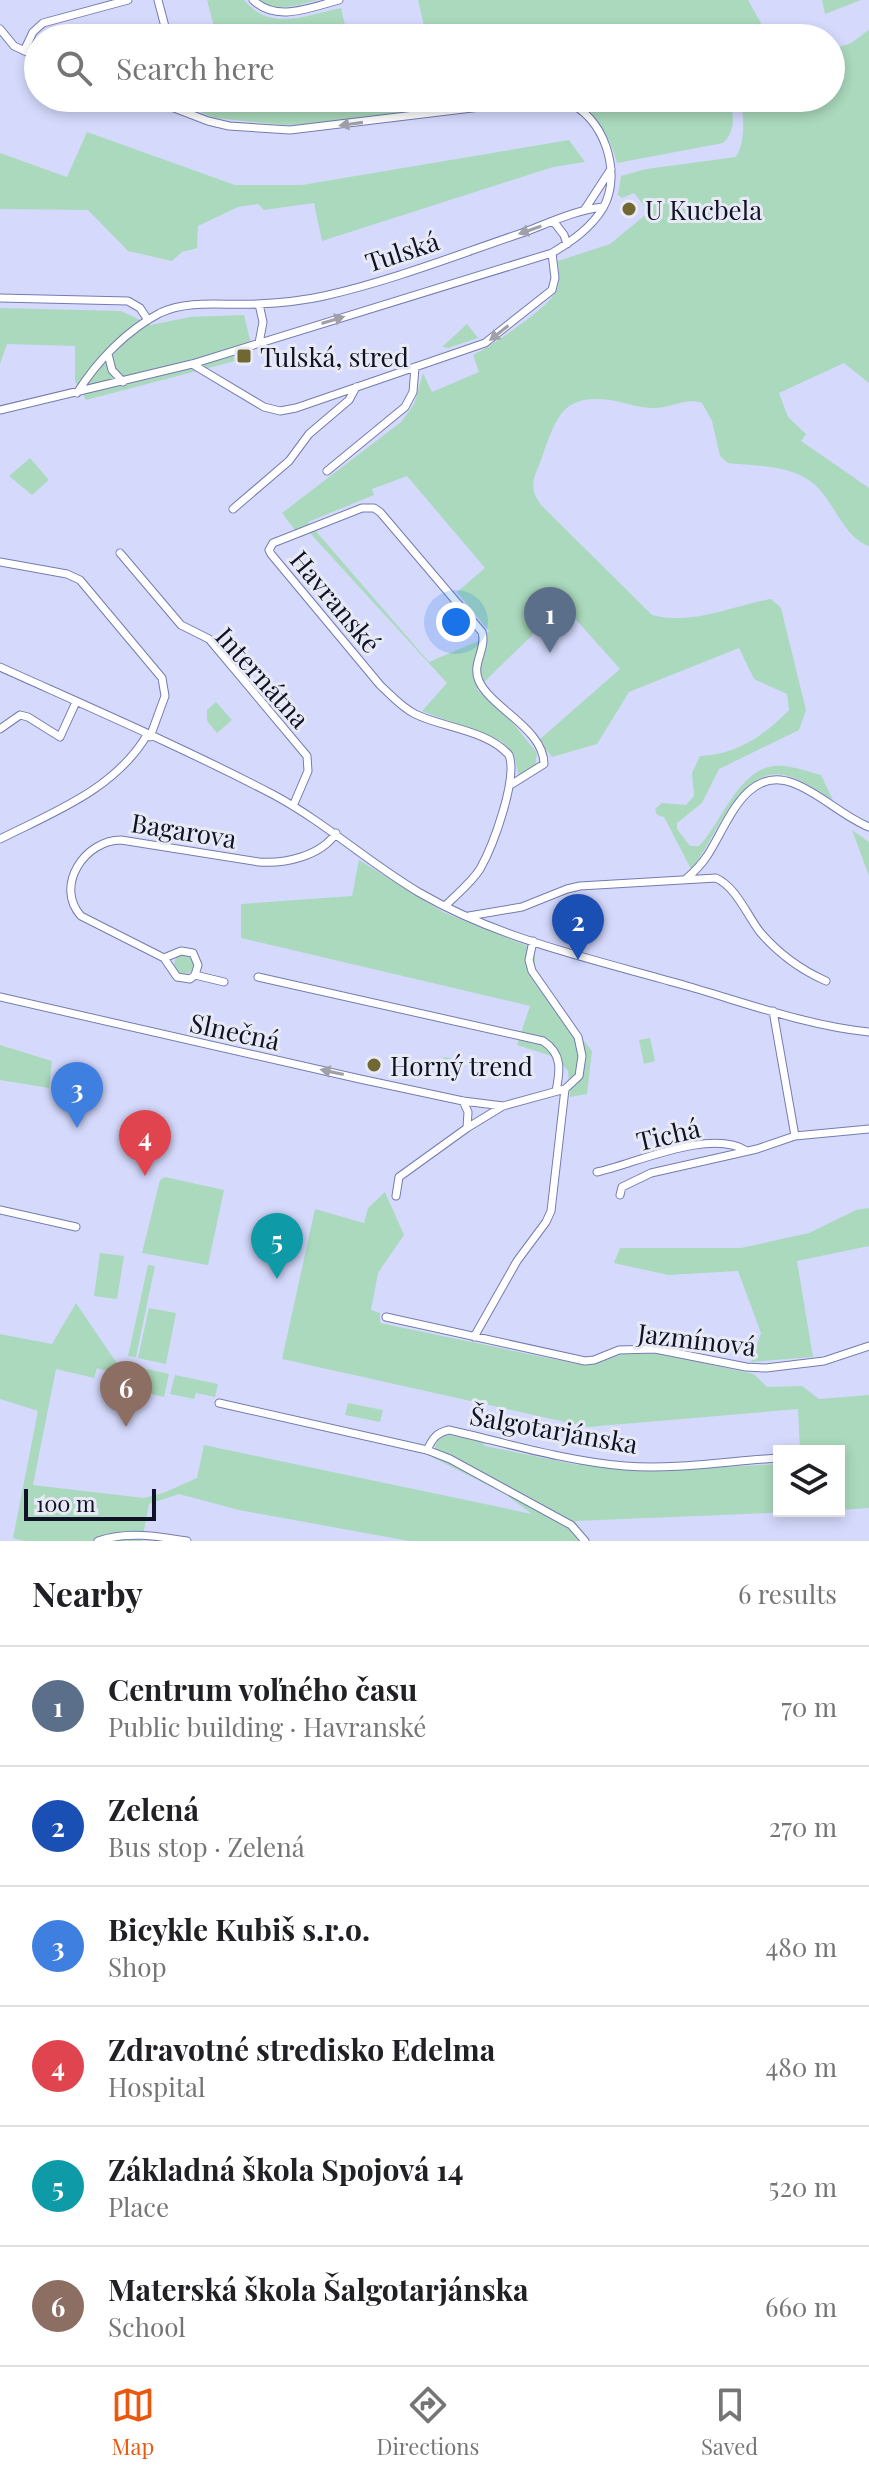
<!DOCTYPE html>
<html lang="en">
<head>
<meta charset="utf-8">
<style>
	body { margin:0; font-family:"Playfair Display",serif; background:#f2f2f2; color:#202124 }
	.controls { position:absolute; right:24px; bottom:24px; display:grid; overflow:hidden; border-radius:0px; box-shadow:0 4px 12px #0003 }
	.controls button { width:72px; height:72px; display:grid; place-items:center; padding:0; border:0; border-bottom:2px solid #e0e0e0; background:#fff; color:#202124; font:40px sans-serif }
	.scale { position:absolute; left:24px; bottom:20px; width:132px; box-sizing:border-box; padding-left:8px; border:4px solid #101226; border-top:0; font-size:22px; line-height:28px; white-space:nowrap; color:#101226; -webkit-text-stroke:6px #e7e9f5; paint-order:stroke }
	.you { position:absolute; left:456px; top:622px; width:28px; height:28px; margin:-20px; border:6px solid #fff; border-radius:50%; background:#1a73e8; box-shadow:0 0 0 12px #1a73e833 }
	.badge { display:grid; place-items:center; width:52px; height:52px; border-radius:50%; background:#ea580c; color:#fff; font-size:26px; font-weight:700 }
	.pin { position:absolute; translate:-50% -66px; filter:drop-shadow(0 2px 4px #0008) }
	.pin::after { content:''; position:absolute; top:42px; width:28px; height:24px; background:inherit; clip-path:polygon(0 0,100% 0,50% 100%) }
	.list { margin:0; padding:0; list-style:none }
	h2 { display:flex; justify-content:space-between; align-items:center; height:104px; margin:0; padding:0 32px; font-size:34px }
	h2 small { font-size:26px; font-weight:400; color:#757577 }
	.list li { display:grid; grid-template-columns:52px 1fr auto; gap:24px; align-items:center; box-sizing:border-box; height:120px; padding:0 32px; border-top:2px solid #e0e0e0 }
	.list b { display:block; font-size:30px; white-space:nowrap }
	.list p { margin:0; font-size:26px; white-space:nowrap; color:#757577 }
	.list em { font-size:26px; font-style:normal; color:#757577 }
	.icon { flex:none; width:44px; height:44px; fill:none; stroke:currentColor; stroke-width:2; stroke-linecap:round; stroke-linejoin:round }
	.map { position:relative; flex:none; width:869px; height:1541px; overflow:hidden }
	.search { position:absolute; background:#fff; box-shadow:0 4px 12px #0003; left:24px; right:24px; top:24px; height:88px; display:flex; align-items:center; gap:20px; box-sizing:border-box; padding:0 28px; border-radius:44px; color:#757577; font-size:30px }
	.sheet { height:824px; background:#fff }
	nav { display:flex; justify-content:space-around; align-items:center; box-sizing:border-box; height:112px; border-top:2px solid #e0e0e0; background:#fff; font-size:22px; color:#757577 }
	nav a { display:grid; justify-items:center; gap:4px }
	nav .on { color:#ea580c }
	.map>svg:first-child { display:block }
</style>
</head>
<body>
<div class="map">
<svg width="869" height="1541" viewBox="0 0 869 1541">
	<rect width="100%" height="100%" fill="#d5dafd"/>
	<path fill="#aad9bd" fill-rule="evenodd" d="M207,0H244C270,32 307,15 341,8L348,38H217Z
		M259,0H318C297,5 278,13 259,0Z
		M418,0H748L762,25L740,38H374L424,26Z
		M822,0H861L825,14Z
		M869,30V383L844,363L779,393L788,417L806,434L801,441L869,488V546C841,537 833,494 807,479C785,465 753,466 728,463L720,456L712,421L702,403C685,397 670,409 653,408C641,408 628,404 616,401C562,392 557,416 541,460C533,480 528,488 542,506L652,615C693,626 731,606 771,599L781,608L806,710L799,730L719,769L702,803L677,823V829L690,846H699C723,821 741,761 783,766C796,767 809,772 821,775L833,800C819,792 803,780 788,776C738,762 716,841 691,869L664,817L657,815L655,809L662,803L686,805L694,796L692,773L700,756C736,755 765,735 789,710L787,694L754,679L739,648L629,692L597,744L552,757L539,740L620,669L563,605L477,689L512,722L537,753L535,767L519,776L514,755L501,741L422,711L447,683L309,532L301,538L282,513L401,422L414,404L423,373L432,392L479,372L473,355C491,346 545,310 555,293C561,283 559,271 558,261L610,244L649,212L634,193L622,198L618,195L621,176L646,169L736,157C746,140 744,116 740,98H831V50L851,43ZM407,476L485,568L457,592L489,631L478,641L429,662L308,522L374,495L372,489Z
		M177,98H522L322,124L284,125L215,118L170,100Z
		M563,98H730C733,115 737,130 723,143L617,163C610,135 592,106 563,98Z
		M87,132L235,185H302L569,140L585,162L553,167L322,241L314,203L264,210L258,204L238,207L198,226L197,248L182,252L172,261L128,251L88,210L0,209V153L67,177Z
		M0,308L121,311L151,325L190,317L244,315L254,356L86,400L75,381V346L7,344L0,364Z
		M467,324L478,338L448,348L442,347Z
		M30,458L49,480L32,495L9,476Z
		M216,702L232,720L217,733L207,721V710Z
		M852,830L869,842V876Z
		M359,860L443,912L535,949V979L592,1051L587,1094L570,1097L568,1071L555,1057L517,1045L530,1006L241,938V904L352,896Z
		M174 964a10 10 0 1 1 20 0a10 10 0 1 1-20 0Z
		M650,1038L655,1061L644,1064L639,1040Z
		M0,1045L52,1061L49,1088L0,1080Z
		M444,1057L457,1060L451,1081L438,1077Z
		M165,1177L224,1190L208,1265L142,1253L160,1180Z
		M385,1192L404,1235L378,1273L371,1310L380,1313V1323L577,1364H595L622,1354H660L754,1374L767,1387L802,1386L819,1399L869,1395V1508L839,1510V1451H800L798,1409L588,1427L282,1359L315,1209L364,1223L368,1208Z
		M869,1208V1246L797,1261L813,1357L751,1362L761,1333L738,1271L668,1275L614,1263L620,1248H741L809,1233L856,1210Z
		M100,1253L124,1256L117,1299L94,1296Z
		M148,1265L155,1266L136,1357L128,1356Z
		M76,1303L116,1362L169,1374L164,1397L148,1393L122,1376L97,1368L94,1378L56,1369L33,1485L144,1498L163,1493L197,1478L204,1445L532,1514L505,1494L432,1457L438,1439L449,1435L482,1442L485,1446L578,1465L579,1463L649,1471L779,1464V1511H820L575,1521L590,1541H409L239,1510L179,1494L149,1504L142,1541H25L13,1538L38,1411L0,1399V1334L52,1344Z
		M149,1308L176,1313L166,1364L138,1358Z
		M175,1375L218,1384L215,1397L196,1393L194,1399L170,1394Z
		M348,1403L383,1410L380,1422L345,1415Z"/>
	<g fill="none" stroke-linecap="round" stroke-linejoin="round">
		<g stroke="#757bb0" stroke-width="9">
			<path id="minor" d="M158,0L168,38
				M253,0C277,23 311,7 339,0
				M0,29L14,46L38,57
				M24,51L33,32L43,23L128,0
				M585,209L611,169
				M554,222L564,235L567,244
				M0,298L128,301L140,308L148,320
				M259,343L263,322L259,304
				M108,354L112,370L123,382
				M192,364L264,407L280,411L296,408L485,343L552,290L555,278L552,253
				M77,393C97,361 127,330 160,313C189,299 226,306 257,304C279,303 302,301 324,296C391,281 457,255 522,233C549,223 575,210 603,207
				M0,410L192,364L552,253C572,241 591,228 603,208C623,174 604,115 566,102C552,97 536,100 523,102L290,130L229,126L208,121L148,98
				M327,471L405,407L413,392L415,367
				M233,509L289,461L309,434L349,400L356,387
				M120,553L181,625L209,639L307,756L308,771L293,806
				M0,562L67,574L80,580L162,678L165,696L150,737
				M0,667C91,708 186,749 274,795C326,823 369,863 420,893C501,940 597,960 687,986C746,1003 808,1026 869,1032
				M0,729L20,715L28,717L60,737L76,702
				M0,839C54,812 115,789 147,735
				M686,879C694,872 701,865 707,856C727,826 745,765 793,783C820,793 842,816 869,827
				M445,906C457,894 471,883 480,869C493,846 518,779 509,755C487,730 444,728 415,714C401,707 391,695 380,685L271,554L269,550L273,543L362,508H374L380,512L482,632C487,649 471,664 479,681C491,708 544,729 544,764L512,784
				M469,916L522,907L567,889L580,886L716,878C736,887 747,915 760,932C778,953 801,970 826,981
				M164,958L181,951L193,953L198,965L195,975
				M258,977L543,1041C563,1054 560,1071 556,1091
				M224,982L195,975L190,979L177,977L164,958L81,916C54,886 85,840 121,840L259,862C285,864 321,856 336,833
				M0,997L360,1079L463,1101L503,1106
				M773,1011L795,1136
				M467,1128L503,1106L565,1089L579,1076L582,1056L578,1037L532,971L529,960L533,941
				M597,1172C637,1163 710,1128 747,1151
				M620,1195L622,1187L651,1173L757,1149L795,1136L869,1129
				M396,1196L399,1177L467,1128L468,1112L463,1101
				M0,1210L76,1227
				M386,1317L585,1361L594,1360L619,1350L655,1349L746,1367L766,1368L824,1361L869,1346
				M474,1337L517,1261L546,1222L551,1211L565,1089
				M219,1403L427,1450L450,1459L571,1525L585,1541
				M427,1450C433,1438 436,1433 449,1430C506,1443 566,1461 625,1466C675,1470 728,1461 779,1458
				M98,1541C127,1531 157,1536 187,1541"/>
		</g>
		<use href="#minor" stroke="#fff" stroke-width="7"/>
	</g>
	<defs><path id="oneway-solid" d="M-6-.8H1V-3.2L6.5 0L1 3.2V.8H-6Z" transform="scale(2)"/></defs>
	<g fill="#9fa0a8">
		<use href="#oneway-solid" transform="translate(351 124) rotate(172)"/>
		<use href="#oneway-solid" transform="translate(530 230) rotate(161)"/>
		<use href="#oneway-solid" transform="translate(333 320) rotate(-17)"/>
		<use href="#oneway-solid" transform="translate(499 333) rotate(142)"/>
		<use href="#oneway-solid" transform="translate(332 1072) rotate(-168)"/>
	</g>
	<g fill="#706733" stroke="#e7e9f5" stroke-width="3">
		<circle cx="629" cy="209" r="8"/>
		<rect x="236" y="348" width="16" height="16" rx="4"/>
		<circle cx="374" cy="1065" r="8"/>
	</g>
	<g text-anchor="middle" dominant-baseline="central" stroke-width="6" stroke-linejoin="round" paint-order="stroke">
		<g font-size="26" fill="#101226" stroke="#e7e9f5" text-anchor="start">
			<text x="645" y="209">U Kucbela</text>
			<text x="260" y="356">Tulská, stred</text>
			<text x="390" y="1065">Horný trend</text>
		</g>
		<g font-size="26" fill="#101226" stroke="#e7e9f5">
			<text transform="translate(402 251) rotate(-18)">Tulská</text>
			<text transform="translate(336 601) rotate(50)">Havranské</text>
			<text transform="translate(263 677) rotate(48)">Internátna</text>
			<text transform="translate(184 830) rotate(9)">Bagarova</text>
			<text transform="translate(235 1031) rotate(12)">Slnečná</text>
			<text transform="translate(668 1134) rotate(-13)">Tichá</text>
			<text transform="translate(697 1339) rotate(7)">Jazmínová</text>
			<text transform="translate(554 1429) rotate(10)">Šalgotarjánska</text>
		</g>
	</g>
</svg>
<div class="controls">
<button><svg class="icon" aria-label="layers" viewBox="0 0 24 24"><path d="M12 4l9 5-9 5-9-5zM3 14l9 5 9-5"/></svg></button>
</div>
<div class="scale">100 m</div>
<div class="you"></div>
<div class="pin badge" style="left:550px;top:653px;background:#5c6f8a">1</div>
<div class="pin badge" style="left:578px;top:960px;background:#1a4fb4">2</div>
<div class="pin badge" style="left:77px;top:1128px;background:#3f7fe0">3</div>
<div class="pin badge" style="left:145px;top:1176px;background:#e0444e">4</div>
<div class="pin badge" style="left:277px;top:1279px;background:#0f9aa8">5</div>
<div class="pin badge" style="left:126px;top:1427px;background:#8d6e63">6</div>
<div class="search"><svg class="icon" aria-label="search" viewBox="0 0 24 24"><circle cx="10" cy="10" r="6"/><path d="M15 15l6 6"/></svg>Search here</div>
</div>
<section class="sheet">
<h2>Nearby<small>6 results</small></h2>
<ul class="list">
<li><span class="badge" style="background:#5c6f8a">1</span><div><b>Centrum voľného času</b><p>Public building · Havranské</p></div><em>70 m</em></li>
<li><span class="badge" style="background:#1a4fb4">2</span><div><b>Zelená</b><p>Bus stop · Zelená</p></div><em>270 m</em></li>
<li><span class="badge" style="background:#3f7fe0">3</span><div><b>Bicykle Kubiš s.r.o.</b><p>Shop</p></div><em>480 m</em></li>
<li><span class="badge" style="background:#e0444e">4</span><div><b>Zdravotné stredisko Edelma</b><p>Hospital</p></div><em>480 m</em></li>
<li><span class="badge" style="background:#0f9aa8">5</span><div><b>Základná škola Spojová 14</b><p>Place</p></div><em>520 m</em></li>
<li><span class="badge" style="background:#8d6e63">6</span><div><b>Materská škola Šalgotarjánska</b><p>School</p></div><em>660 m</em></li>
</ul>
</section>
<nav>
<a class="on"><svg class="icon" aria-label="map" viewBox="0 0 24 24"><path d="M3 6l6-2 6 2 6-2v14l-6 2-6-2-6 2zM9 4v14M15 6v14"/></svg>Map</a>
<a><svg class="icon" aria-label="directions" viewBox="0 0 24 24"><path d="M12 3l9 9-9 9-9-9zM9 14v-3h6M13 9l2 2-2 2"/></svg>Directions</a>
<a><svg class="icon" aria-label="saved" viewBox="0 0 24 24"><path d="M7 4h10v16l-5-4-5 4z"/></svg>Saved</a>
</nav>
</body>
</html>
